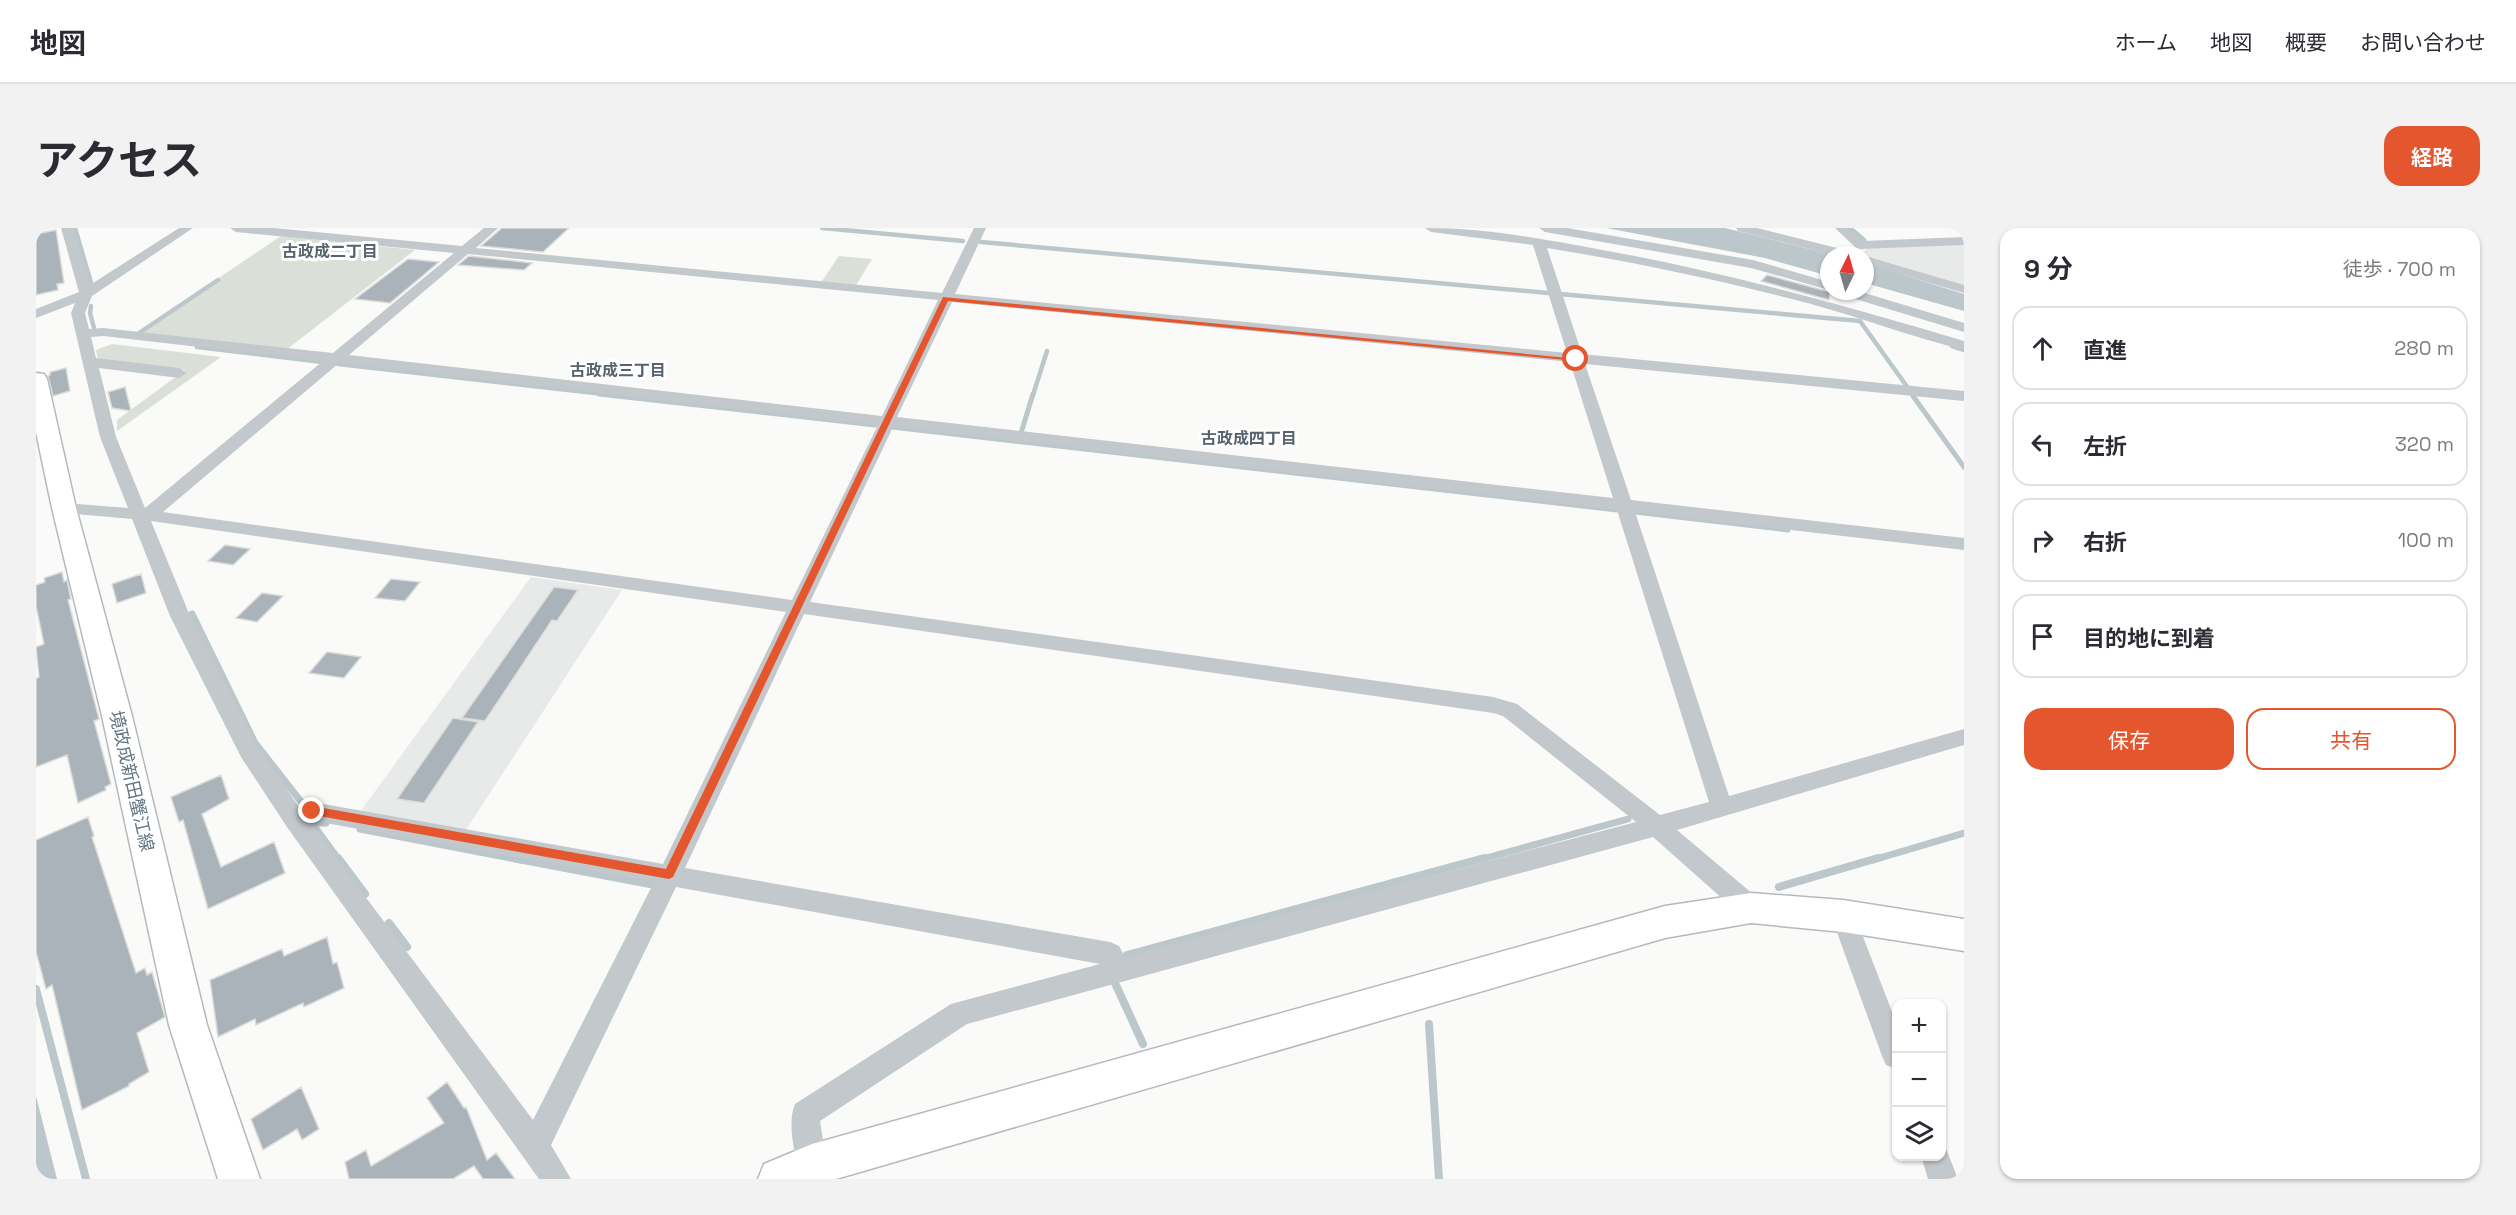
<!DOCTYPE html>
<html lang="ja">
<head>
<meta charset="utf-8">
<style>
	body { margin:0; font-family:"Space Grotesk","Noto Sans JP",sans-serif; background:#f2f2f3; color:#2b2b33 }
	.controls { position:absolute; right:18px; bottom:18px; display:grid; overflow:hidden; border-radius:12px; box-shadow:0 2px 4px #0004 }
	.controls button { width:54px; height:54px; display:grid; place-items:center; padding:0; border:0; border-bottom:2px solid #e1e1e2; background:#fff; color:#2b2b33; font:30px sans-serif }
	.compass { position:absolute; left:1784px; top:18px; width:54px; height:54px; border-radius:50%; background:#fff; box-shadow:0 2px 4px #0004; rotate:5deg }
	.stop { position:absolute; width:18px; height:18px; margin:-14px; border:4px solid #e4572e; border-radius:50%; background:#fff }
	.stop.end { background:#e4572e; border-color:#fff; box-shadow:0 2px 6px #0008 }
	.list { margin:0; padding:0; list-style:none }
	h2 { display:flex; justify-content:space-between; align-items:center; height:78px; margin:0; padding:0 24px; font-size:26px }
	h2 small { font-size:20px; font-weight:400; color:#7c7c81 }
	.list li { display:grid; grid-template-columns:39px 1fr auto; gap:18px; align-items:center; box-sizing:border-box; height:84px; margin:0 12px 12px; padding:0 12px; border:2px solid #e1e1e2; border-radius:18px }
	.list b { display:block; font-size:22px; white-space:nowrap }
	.list em { font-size:20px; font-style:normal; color:#7c7c81 }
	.actions { display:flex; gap:12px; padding:18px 24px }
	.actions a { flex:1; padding:14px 0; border:2px solid #e4572e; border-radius:18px; text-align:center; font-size:21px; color:#e4572e }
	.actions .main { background:#e4572e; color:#fff }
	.icon { flex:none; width:33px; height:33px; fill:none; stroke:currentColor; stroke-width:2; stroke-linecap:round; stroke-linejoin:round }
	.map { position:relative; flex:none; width:1928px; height:951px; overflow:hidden; border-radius:18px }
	header { display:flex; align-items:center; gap:36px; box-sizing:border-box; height:84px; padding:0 30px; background:#fff; border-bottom:2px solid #e1e1e2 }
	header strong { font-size:28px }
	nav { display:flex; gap:33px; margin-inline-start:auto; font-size:21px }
	.intro { display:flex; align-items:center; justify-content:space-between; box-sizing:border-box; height:144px; padding:0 36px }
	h1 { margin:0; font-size:42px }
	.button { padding:15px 27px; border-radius:18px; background:#e4572e; color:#fff; font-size:21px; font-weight:700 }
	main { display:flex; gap:36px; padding:0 36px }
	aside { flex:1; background:#fff; border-radius:18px; box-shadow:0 2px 4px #0004 }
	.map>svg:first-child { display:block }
</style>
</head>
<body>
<header>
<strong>地図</strong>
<nav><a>ホーム</a><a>地図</a><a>概要</a><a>お問い合わせ</a></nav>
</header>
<div class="intro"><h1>アクセス</h1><a class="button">経路</a></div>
<main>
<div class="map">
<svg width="1928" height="951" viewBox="0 0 1928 951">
	<rect width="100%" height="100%" fill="#fafaf8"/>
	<path fill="#e8e9e9" d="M1928,15V59L1829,29L1827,25L1831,20Z
		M495,349L586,362L430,602L324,584Z"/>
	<path fill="#dadfd7" d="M245,8L379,22L250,122L101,105Z
		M803,28L836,31L819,59L784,56Z
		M76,116L185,129L81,203V192L149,142L62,132L60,122Z"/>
	<path fill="#bbc7cb" d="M1570,0H1689L1798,27H1793V45L1787,43L1786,46L1729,30Z
		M1829,35L1928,66V83L1829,55Z
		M0,868L21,951H0Z"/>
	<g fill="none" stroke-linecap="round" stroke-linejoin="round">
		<path stroke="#bbc7cb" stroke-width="4.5" d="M39,0L55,55
			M786,0L927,13
			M1814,0L1828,12
			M945,14L1512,65
			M1524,66L1824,93L1872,160
			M55,78L54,85L58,100
			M103,105L182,52
			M1916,118L1928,122
			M161,119L286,134
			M302,136L576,167
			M997,167L1011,123"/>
		<path stroke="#bbc7cb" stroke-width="5" d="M563,166L839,197
			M1877,168L1928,239
			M856,199L1581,282
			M985,205L997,166
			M1599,284L1752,302"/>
		<path stroke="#bbc7cb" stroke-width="7" d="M156,386L219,515L266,575
			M290,595H276L303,632
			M324,601L485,632
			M1443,632L1592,591
			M1837,632L1928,605"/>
		<path stroke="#bbc7cb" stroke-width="8" d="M302,630L329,666
			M477,630L614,656
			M1743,659L1842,630
			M353,695L371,719
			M1091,727L1448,630
			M1079,755L1107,816
			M0,761L50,951
			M1393,796L1403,951"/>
	</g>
	<path fill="#aab3b9" stroke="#dcdcda" stroke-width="1.5" d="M466,0H533L507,24L445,18Z
		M20,2L28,55L21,56L22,62L0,67V6Z
		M433,28L496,35L488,42L422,37Z
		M372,31L403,34L354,75L319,71Z
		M1731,47L1794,64L1793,72L1725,53Z
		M30,140L34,163L17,168L12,148L14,147V144Z
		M89,159L95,183L76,180L72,164Z
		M189,317L214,321L197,337L172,333Z
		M26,344L28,354L31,352L35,371L32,372L63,491L58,493L75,556L69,559L70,562L42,575L31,527L0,539V451L3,449L0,419L8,416L0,378V357L9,354L8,350Z
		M105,346L110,365L81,375L76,356Z
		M355,351L384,354L369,373L339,370Z
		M518,359L542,362L521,393L516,392L449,493L426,490Z
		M226,365L247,368L221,394L200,390Z
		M291,424L318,428L325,429L308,450L273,445Z
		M417,490L442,494L388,575L361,571Z
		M185,547L193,571L166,586L185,639L238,614L249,645L172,681L147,592L143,594L135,569Z
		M52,589L58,608L56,609L100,745L109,740L111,747L116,744L129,789L101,805L113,844L93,856V858L46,882L16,757L10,761L0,724V612Z
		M291,709L297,736L301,734L308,760L268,779L267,775L220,797L219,791L182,809L174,752L246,721L248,728Z
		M411,854L428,880L430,879L451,932L460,925L479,951H447L438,938L417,951H313L309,934L330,922L335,938L408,895L391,870Z
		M265,859L283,901L266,912L261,901L227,922L215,891Z"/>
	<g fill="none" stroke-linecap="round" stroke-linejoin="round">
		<g stroke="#b3babf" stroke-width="3">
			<path id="secondary" d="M0,145L8,146L11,151L40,280L96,488L171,797L224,951H182L133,797L66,488L16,280L0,204Z
				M1715,665L1807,672L1928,691V723L1807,704L1715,695L1629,710L800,951H722L728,936L776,916L1629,678Z"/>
		</g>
		<path fill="#c3c8cc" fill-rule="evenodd" d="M25,0H37L54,57L143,0H157L56,68L49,85L53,101L67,100L297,125L418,25L200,4L194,0H238L426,18L448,0H462L440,20L906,65L938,0H950L919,66L1531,125L1497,17L1395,4L1389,0C1447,0 1504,10 1561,21C1686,43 1807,77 1928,113V122C1876,109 1826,90 1775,76C1688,53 1599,34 1511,20L1546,126L1928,163V173L1549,136L1595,272L1928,310V322L1599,284L1693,568L1928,501V517L1641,602L1724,672L1727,680L1724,688L1715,691L1706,688L1617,609L931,796L784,893L791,937L786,947L778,951L766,947C758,928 751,895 759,876L915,776L1064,736L640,659L515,917L535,951H503L251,599L205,529L134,388L96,291L28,285L22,284L19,280L22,276L28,275L92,280L64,209L35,85L39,75L0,90V81L43,64ZM432,26L902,72L846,188L313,127ZM916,74L1534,134L1577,270L861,189ZM67,108L287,133L109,280L80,209L63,140L143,150L151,145L143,140L60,130L55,109ZM303,135L842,197L756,372L127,284ZM857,199L1581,282L1673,574L1624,587L1481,476L1457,469L774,374ZM115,293L750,384L627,636L276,574L263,579L221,518L154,388ZM768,386L1457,485L1467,488L1600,594L1089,729L1083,718L1074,714L649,640ZM278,593L618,654L497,892L274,595Z
			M1503,0H1531L1717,32L1793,54V62L1715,40L1509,4Z
			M1700,0H1721L1817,24L1818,27H1797L1702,3Z
			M1799,0H1812L1827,13L1928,9V17L1824,21L1820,20Z
			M1829,28L1928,57V65L1829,36Z
			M1801,63H1822L1928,95V104L1803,66Z
			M1807,677L1816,680L1819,688L1860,794V841L1850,837L1846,828L1795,688L1798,680Z
			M1906,916L1909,918L1922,951H1892L1885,928H1906Z"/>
		<use href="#secondary" fill="#fff" fill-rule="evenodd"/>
	</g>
	<path fill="#e4572e" d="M907,69L1543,131L1540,133L912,73L637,649L633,651L272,586L271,583L276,578L630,641Z"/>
	<g text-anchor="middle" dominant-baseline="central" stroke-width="6" stroke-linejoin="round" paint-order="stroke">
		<g font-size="16" font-weight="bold" fill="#57646e" stroke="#fff">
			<text x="294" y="23">古政成二丁目</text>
			<text x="582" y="142">古政成三丁目</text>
			<text x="1213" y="210">古政成四丁目</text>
		</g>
		<g font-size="18" fill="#657683" stroke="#fff">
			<text transform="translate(96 553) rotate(77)">境政成新田蟹江線</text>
		</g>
	</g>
</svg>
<div class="controls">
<button>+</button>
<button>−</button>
<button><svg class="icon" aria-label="layers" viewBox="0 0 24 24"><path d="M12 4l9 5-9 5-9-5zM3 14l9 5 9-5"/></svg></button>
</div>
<svg class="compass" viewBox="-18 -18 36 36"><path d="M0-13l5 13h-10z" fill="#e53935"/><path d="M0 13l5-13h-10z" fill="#7c7c81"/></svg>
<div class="stop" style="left:1540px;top:131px"></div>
<div class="stop end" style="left:276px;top:583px"></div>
</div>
<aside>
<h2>9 分<small>徒歩 · 700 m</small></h2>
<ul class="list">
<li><svg class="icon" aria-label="ahead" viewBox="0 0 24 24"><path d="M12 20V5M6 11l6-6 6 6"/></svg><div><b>直進</b></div><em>280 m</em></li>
<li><svg class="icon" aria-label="left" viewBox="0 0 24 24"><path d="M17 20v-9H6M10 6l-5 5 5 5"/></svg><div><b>左折</b></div><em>320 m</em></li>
<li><svg class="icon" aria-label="right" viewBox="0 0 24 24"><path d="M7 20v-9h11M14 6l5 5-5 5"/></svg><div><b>右折</b></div><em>100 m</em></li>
<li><svg class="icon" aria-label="arrive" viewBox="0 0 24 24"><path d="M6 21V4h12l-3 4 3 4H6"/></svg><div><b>目的地に到着</b></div></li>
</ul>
<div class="actions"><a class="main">保存</a><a>共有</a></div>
</aside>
</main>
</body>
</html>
